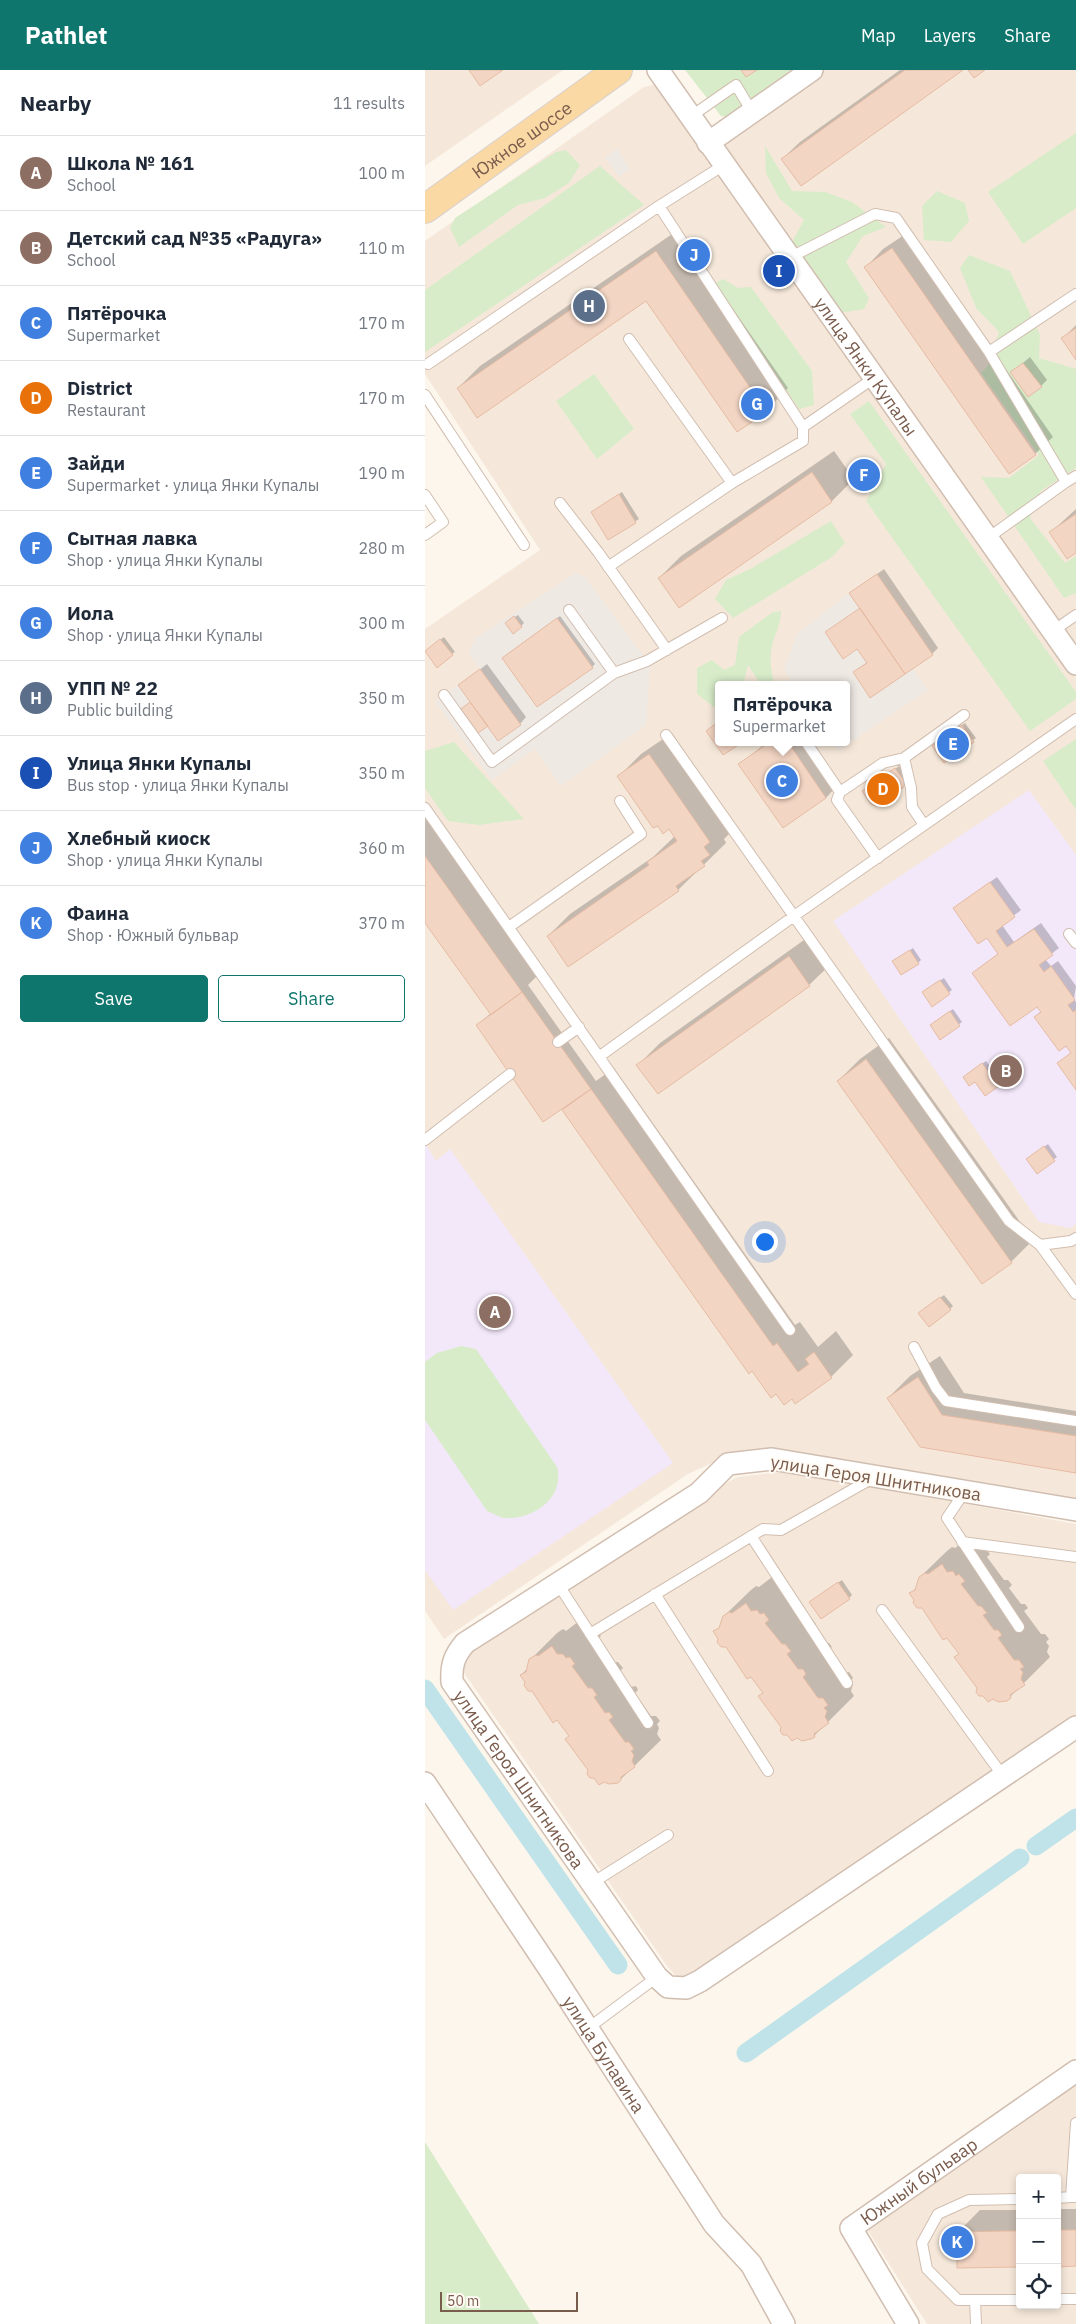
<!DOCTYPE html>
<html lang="en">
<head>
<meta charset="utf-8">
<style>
	body { margin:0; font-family:"IBM Plex Sans",sans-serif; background:#f2f2f3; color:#1f2937 }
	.controls { position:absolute; right:15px; bottom:15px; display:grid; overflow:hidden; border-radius:5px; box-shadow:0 2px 8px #0003 }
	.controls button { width:45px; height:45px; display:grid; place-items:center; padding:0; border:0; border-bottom:1px solid #e0e1e3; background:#fff; color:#1f2937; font:25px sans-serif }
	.scale { position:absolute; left:15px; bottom:12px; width:138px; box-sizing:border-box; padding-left:5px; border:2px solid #7a5c4d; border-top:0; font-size:14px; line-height:18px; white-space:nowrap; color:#7a5c4d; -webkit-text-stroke:4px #fffaf3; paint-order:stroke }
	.you { position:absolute; left:339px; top:1171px; width:18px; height:18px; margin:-12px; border:4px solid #fff; border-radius:50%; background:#1a73e8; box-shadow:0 0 0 8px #1a73e833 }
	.badge { display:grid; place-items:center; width:32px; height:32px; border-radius:50%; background:#0f766e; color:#fff; font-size:16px; font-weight:700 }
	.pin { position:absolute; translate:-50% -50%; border:2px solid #fff; box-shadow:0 1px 5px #0006 }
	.popup { position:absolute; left:290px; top:611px; width:135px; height:65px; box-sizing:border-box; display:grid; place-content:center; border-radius:5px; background:#fff; filter:drop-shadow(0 1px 4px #0005); font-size:16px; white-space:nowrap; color:#747a83 }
	.popup b { font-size:19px; color:#1f2937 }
	.popup::after { content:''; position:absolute; left:50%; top:100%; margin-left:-10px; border:10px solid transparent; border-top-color:#fff }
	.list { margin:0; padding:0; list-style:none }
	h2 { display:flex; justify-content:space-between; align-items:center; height:65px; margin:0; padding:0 20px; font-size:21px }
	h2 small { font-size:16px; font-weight:400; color:#747a83 }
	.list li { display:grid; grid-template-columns:32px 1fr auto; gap:15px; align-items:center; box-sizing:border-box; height:75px; padding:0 20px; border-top:1px solid #e0e1e3 }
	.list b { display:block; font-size:19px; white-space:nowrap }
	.list p { margin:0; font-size:16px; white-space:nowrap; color:#747a83 }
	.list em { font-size:16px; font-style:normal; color:#747a83 }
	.actions { display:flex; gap:10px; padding:15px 20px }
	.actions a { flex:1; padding:11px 0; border:1px solid #0f766e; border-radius:5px; text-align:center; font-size:18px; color:#0f766e }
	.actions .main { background:#0f766e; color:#fff }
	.icon { flex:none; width:28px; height:28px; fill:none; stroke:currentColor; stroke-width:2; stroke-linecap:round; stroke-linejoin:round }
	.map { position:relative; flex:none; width:651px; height:2254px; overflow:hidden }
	header { display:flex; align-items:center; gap:30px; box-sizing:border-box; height:70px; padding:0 25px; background:#0f766e; color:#fff }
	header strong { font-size:24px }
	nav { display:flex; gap:28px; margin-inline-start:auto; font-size:18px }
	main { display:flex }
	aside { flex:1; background:#fff }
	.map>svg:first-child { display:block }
</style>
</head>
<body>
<header>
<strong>Pathlet</strong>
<nav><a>Map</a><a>Layers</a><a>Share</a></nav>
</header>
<main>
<aside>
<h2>Nearby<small>11 results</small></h2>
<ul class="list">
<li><span class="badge" style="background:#8d6e63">A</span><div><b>Школа № 161</b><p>School</p></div><em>100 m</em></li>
<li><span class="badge" style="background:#8d6e63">B</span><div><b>Детский сад №35 «Радуга»</b><p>School</p></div><em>110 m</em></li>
<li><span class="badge" style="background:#3f7fe0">C</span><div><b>Пятёрочка</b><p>Supermarket</p></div><em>170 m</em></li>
<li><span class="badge" style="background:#e8710a">D</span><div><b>District</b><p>Restaurant</p></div><em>170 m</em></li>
<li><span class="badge" style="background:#3f7fe0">E</span><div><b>Зайди</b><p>Supermarket · улица Янки Купалы</p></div><em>190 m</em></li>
<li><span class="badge" style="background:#3f7fe0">F</span><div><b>Сытная лавка</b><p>Shop · улица Янки Купалы</p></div><em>280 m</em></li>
<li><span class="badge" style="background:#3f7fe0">G</span><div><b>Иола</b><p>Shop · улица Янки Купалы</p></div><em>300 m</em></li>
<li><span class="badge" style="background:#5c6f8a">H</span><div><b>УПП № 22</b><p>Public building</p></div><em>350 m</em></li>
<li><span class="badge" style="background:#1a4fb4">I</span><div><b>Улица Янки Купалы</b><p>Bus stop · улица Янки Купалы</p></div><em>350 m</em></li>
<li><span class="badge" style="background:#3f7fe0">J</span><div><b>Хлебный киоск</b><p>Shop · улица Янки Купалы</p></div><em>360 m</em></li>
<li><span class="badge" style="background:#3f7fe0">K</span><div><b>Фаина</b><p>Shop · Южный бульвар</p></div><em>370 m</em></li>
</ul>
<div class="actions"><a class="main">Save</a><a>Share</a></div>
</aside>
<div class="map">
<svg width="651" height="2254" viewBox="0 0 651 2254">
	<rect width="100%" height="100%" fill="#fdf6ec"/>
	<path fill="#f5e8da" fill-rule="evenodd" d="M0,0H138L0,96Z
		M396,0H651V578L297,76Z
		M232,14L240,19L651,608V1432L298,1388L263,1404L19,1569L0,1541V559L115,480L0,304V171L219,17ZM293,615H421V672H293Z
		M353,1402L371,1403L651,1454V1645L552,1710L274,1905L262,1910L250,1905L242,1896L37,1600L38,1588L48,1577L282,1423L313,1407Z
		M651,2015V2254H502L442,2159ZM595,2108H632V2235H595Z"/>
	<path fill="#efe9e4" d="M192,79L205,99L194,107L180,87Z
		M151,503L161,508L225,595L221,655L136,716L110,679L67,710L10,632L55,599L44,583L50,568Z
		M424,523L508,585L488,599L503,620L414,680L408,672H421V615H369L359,600L372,564Z"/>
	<path fill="#f3e8fa" d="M604,720L651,785V1154L645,1158L614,1152L408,851Z
		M0,1073L11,1091L25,1079L248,1393L28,1540L0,1500Z"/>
	<path fill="#d8ecc9" d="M260,0H368L300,47L296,46Z
		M651,63V138L598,174L563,122Z
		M340,76L367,121L400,122L427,132L461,157L438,166L421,192L444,228L439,239L415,243L366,174L379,150L354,128L341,103Z
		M141,80L155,95L144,113L120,128L93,135L34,177L25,158L30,148L131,82Z
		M175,96L219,135L0,282V220Z
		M512,121L540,133L544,151L526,172L499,170L497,136Z
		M544,185L585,201L615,265L614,288L651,299V398L616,421L605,448L640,493L651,486V523L639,528L556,407L584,408L614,385L556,303L562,297L574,262L551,238L535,198Z
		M298,209L313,218L326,217L387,301L389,335L374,339L290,213Z
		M169,304L209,359L172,389L131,331Z
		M444,331L651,622V629L605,661L441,431L461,394L425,344Z
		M406,451L420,473L407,487L308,548L290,529L301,510L327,498Z
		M356,541C356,554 350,564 347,576C344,588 346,603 350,615H336L323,595L318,615H293V635L289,637L272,624V598L287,590L299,600L310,595L314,567L348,542Z
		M651,669V740L618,691Z
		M29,672L99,749L54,755L23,751L0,718V681Z
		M36,1276L51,1279L132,1397C140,1427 109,1450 80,1448C75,1448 68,1443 62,1441L0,1350V1292L12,1283Z
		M0,2072L114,2254H0Z"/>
	<path fill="#0003" d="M475,0H536L357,89L375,72Z
		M253,160L363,318L341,341L313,360L222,229L33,318L55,296Z
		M485,161L628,367L610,384L584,402L441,197L458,179Z
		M651,255V288L637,269Z
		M605,287L622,310L616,316L587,302Z
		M409,381L429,409L407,431L254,536L234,508L256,486Z
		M439,392L451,407L448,410L434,396Z
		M197,422L214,449L183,468L167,442Z
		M651,439V481L626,462Z
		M459,499L513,578L507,584L432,599L443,592L436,538L426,523Z
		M93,545L99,553L96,556L85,550Z
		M135,546L170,594L167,597L81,585Z
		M19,567L30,582L27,584L4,579Z
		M62,594L101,647L95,654H63L40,636L47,631L35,615Z
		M540,653L551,668L519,691L511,673Z
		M247,663L306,749V762L299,769L301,773L253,820L123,866L145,844L228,787L250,766L244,758L233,754L194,706L216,684Z
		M342,672H379L410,718L401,728L358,756L315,694Z
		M474,696L482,707L478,716L442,719Z
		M0,734L119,899L103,915L171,1011L189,998L370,1255L375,1252L393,1277L411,1261L428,1285L406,1307L371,1332L139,1040L142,1034L52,955L66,943L0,850Z
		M572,807L596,840L577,855L589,872L616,853L634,878L620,889L626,896L633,891L651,916L649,929L651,932V1018L633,994L647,982L610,947L616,941L612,935L549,903L574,883L562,866L529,838Z
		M386,865L407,893L384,915L233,1023L213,995L235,973Z
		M488,878L496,890L493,893L469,891Z
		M519,908L527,920L507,935L501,919Z
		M528,939L537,952L515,968L509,952Z
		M464,968L608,1170L586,1192L413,1011L435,989Z
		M561,991L567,999L578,991L583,998L572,1006L576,1013L573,1015L550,1010L542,1004Z
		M623,1074L632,1087L612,1102L606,1086Z
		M519,1225L528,1236L525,1239L498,1241Z
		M515,1286L539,1323L651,1341V1402L463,1328L485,1306Z
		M543,1469L554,1476L557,1480L561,1479L565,1484L562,1487L579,1510H583L587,1515L584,1518L596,1534H600L603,1538L599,1541L616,1564H620L624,1569L621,1572L624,1576L622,1582L625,1587L585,1627L553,1618L535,1583L486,1523L493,1516L495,1507L522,1481L527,1477L530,1478Z
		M347,1507L365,1518L369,1523L366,1526L383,1549H387L391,1554L388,1557L400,1573H404L407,1577L403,1580L420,1603L424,1602L428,1608L425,1611L428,1614L426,1621L429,1626L389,1666L357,1656L335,1626L339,1622L290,1562L297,1555L299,1546L326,1520L331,1516L334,1517Z
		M417,1510L427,1525L424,1528L389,1529Z
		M154,1551L172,1561L176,1566L173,1569L190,1592H193L198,1598L195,1601L206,1617L211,1616L213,1620L210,1623L226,1646H231L235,1651L232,1654L234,1658L232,1664L236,1670L196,1709L145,1665L96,1605L103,1598L105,1590L132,1563L138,1559L141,1561Z
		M632,2139H651V2195H632Z
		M555,2140H595V2196L533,2162Z"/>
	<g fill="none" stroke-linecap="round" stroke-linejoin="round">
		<path stroke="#bfe3e8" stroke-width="19" d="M0,1619L193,1895
			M611,1776L651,1748
			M321,1983L595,1788"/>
	</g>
	<path fill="#f3d5c3" stroke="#e6bba3" d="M44,0H78L55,16Z
		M316,0H332L321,7Z
		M480,0H538L376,116L356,89Z
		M543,0H560L549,8Z
		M467,178L611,385L584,404L439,197Z
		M231,181L342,342L312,362L221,231L52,348L32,318Z
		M651,258V290L636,268Z
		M598,293L617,317L603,327L585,302Z
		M436,394L449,411L442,416L429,398Z
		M387,402L407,432L254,538L233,508Z
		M194,424L211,453L183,470L166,442Z
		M651,444V483L642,489L624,462Z
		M452,504L508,585L480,604L424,523Z
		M435,538L480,604L445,628L428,602L442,593L432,579L418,589L400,562Z
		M89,546L97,557L88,564L80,553Z
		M132,548L168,598L112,637L77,588Z
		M15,569L28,585L12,598L0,581Z
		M55,599L96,655L73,671L33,615Z
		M45,632L63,656L53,663L36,639Z
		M293,652V672H310L312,676L298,685L281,661Z
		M537,655L549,672L519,693L507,676Z
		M345,672H363L401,728L358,758L313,694Z
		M224,684L285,772L279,777L285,785L276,791L280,796L251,816L254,821L143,897L122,866L224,795L222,792L252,771L244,759L238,764L233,756L228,758L192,706Z
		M470,698L479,711V717L451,736L446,734L437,721Z
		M0,786L97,922L66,945L0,853Z
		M565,812L590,847L571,861L582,877L609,859L628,885L614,895L619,902L626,896L650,930L643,935L648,942L651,940V1020L632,993L646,983L641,976L634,981L609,947L616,942L612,937L585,956L547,903L573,884L562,868L553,874L528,838Z
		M485,880L494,894L476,905L467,891Z
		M364,886L385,916L233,1024L211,995Z
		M515,910L525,924L507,937L497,922Z
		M97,922L166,1019L118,1052L51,955Z
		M525,941L535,956L515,970L505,955Z
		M441,989L587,1193L557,1214L412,1011Z
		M557,993L563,1001L575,993L581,1001L569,1010L574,1016L560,1026L550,1012L544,1016L538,1007Z
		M166,1019L348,1276L352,1273L373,1302L384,1294L380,1289L389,1282L407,1308L370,1334L367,1329L359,1335L351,1324L346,1328L327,1301L324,1304L137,1040Z
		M619,1076L630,1091L612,1104L601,1089Z
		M515,1227L526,1240L504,1257L493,1243Z
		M493,1307L517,1345L651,1366V1403L495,1377L462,1328Z
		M517,1494L522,1502L528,1501L531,1506L534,1504L540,1511L536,1514L553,1536H556L562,1543L558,1545L569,1560H573L577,1565L573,1568L589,1590H594L599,1597L595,1599L598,1602L596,1609L600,1615L585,1625L586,1628L582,1631L573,1632L568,1629L563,1632L558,1626H554L551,1622L552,1618L529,1587L534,1584L522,1568L518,1570L497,1538H492L488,1533L489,1530L484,1523L490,1520L494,1507L500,1503L503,1504Z
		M413,1512L425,1529L396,1549L384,1532Z
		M321,1533L326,1541L332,1540L335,1544L339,1543L344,1550L340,1553L357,1574H360L366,1581L362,1584L373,1599H378L381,1604L378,1607L393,1628H398L403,1635L399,1638L402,1641L400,1647L404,1653L389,1664L390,1667L386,1669L377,1671L372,1668L367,1671L362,1665H358L355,1661L356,1657L333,1626L338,1623L326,1607L322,1609L301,1577H296L292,1572L293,1569L288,1561L294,1558L298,1546L304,1542L307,1543Z
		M127,1576L132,1584H138L141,1588L145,1587L150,1594L147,1596L163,1618H167L172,1625L169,1627L180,1643L184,1642L188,1647L184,1650L200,1672H204L209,1679L206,1681L209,1685L207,1691L210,1697L196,1707V1710L193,1713L184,1714L179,1712L174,1715L169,1708H165L162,1704L163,1700L140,1669L144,1666L132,1650L128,1653L107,1621H103L99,1615L100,1612L95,1605L101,1602L104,1589L111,1585L113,1586Z
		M632,2160H651V2196L632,2197Z
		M580,2161H595V2197L532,2198V2162Z"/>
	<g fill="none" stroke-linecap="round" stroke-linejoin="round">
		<g stroke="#d1beb0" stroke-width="12">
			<path id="service" d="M265,47L311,15L327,42
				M234,136L299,95
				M364,188L450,144L471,148L564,282L641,412L563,468
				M204,269L307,413
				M564,282L651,224
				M3,294L234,136L378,357L449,308
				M0,325L99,475
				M641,412L651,406
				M0,425L18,452L0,465
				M135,433L173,482L242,580
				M183,497L307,413L378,371V357
				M144,540L189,603
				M628,561L651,545
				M19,625L67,692L189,603L222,591L297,548
				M241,665L584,1151L615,1175L646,1171L651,1168
				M381,672L415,722L412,730L453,788
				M415,722L458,693L479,688
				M0,738L365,1260
				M499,755L487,737L486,718L479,688L539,645
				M84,857L216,764L195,731
				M644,864L651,873
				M133,972L154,957
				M175,986L369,846L651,649
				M0,1070L85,1004
				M615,1175L651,1224
				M489,1277L511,1318L521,1331L651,1351
				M540,1421L522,1448L594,1557
				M326,1466L422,1613
				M537,1472L651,1487
				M133,1514L223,1653
				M230,1524L343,1701
				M457,1540L578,1706
				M165,1564L338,1459L356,1460L448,1408
				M167,1813L243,1765
				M162,1959L232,1907
				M651,2053L646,2127H651
				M632,2128L646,2127
				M595,2129L544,2130L513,2144L497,2173L502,2199L533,2230H595
				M632,2229H651
				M550,2230L551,2254"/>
		</g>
		<g stroke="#d1beb0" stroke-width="24">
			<g id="minor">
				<path id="s1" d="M233,0L651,594"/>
				<path d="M283,73L387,0"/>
				<path id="s2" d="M651,1440L347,1389L303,1394L274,1423L40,1573C29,1586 26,1595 27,1612L232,1907L243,1917L261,1918L275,1911L651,1657"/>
				<path id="s3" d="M0,1713L125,1900L289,2154L326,2194L359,2254"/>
				<path id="s4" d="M483,2254L426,2158L651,2001"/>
			</g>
		</g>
		<g stroke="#dad1cd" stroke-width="30">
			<g id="primary">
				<path id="s5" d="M0,139L193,0"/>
			</g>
		</g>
		<use href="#service" stroke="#fff" stroke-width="10"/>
		<use href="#minor" stroke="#fff" stroke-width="21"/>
		<use href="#primary" stroke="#fbd9a5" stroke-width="28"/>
	</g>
	<g text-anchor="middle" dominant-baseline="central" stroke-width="4" stroke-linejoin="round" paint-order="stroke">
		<g font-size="18" fill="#7a5c4d" stroke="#fffaf3">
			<text stroke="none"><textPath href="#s5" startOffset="119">Южное шоссе</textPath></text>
			<text stroke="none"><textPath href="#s1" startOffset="362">улица Янки Купалы</textPath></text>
			<text transform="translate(451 1408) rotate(9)">улица Героя Шнитникова</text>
			<text stroke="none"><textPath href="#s2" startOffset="832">улица Героя Шнитникова</textPath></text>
			<text stroke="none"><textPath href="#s3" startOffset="325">улица Булавина</textPath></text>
			<text stroke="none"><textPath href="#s4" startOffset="194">Южный бульвар</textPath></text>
		</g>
	</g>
</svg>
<div class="controls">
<button>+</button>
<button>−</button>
<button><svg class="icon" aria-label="locate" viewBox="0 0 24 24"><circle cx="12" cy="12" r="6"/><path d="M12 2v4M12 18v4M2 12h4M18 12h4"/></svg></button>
</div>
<div class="scale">50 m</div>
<div class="you"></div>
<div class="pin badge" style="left:70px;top:1242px;background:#8d6e63">A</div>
<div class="pin badge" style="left:581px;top:1001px;background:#8d6e63">B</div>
<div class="pin badge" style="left:357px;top:711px;background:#3f7fe0">C</div>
<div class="popup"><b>Пятёрочка</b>Supermarket</div>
<div class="pin badge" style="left:458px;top:719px;background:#e8710a">D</div>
<div class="pin badge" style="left:528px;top:674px;background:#3f7fe0">E</div>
<div class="pin badge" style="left:439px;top:405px;background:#3f7fe0">F</div>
<div class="pin badge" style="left:332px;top:334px;background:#3f7fe0">G</div>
<div class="pin badge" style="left:164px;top:236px;background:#5c6f8a">H</div>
<div class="pin badge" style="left:354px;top:201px;background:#1a4fb4">I</div>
<div class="pin badge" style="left:269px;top:185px;background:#3f7fe0">J</div>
<div class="pin badge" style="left:532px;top:2172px;background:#3f7fe0">K</div>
</div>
</main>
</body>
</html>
